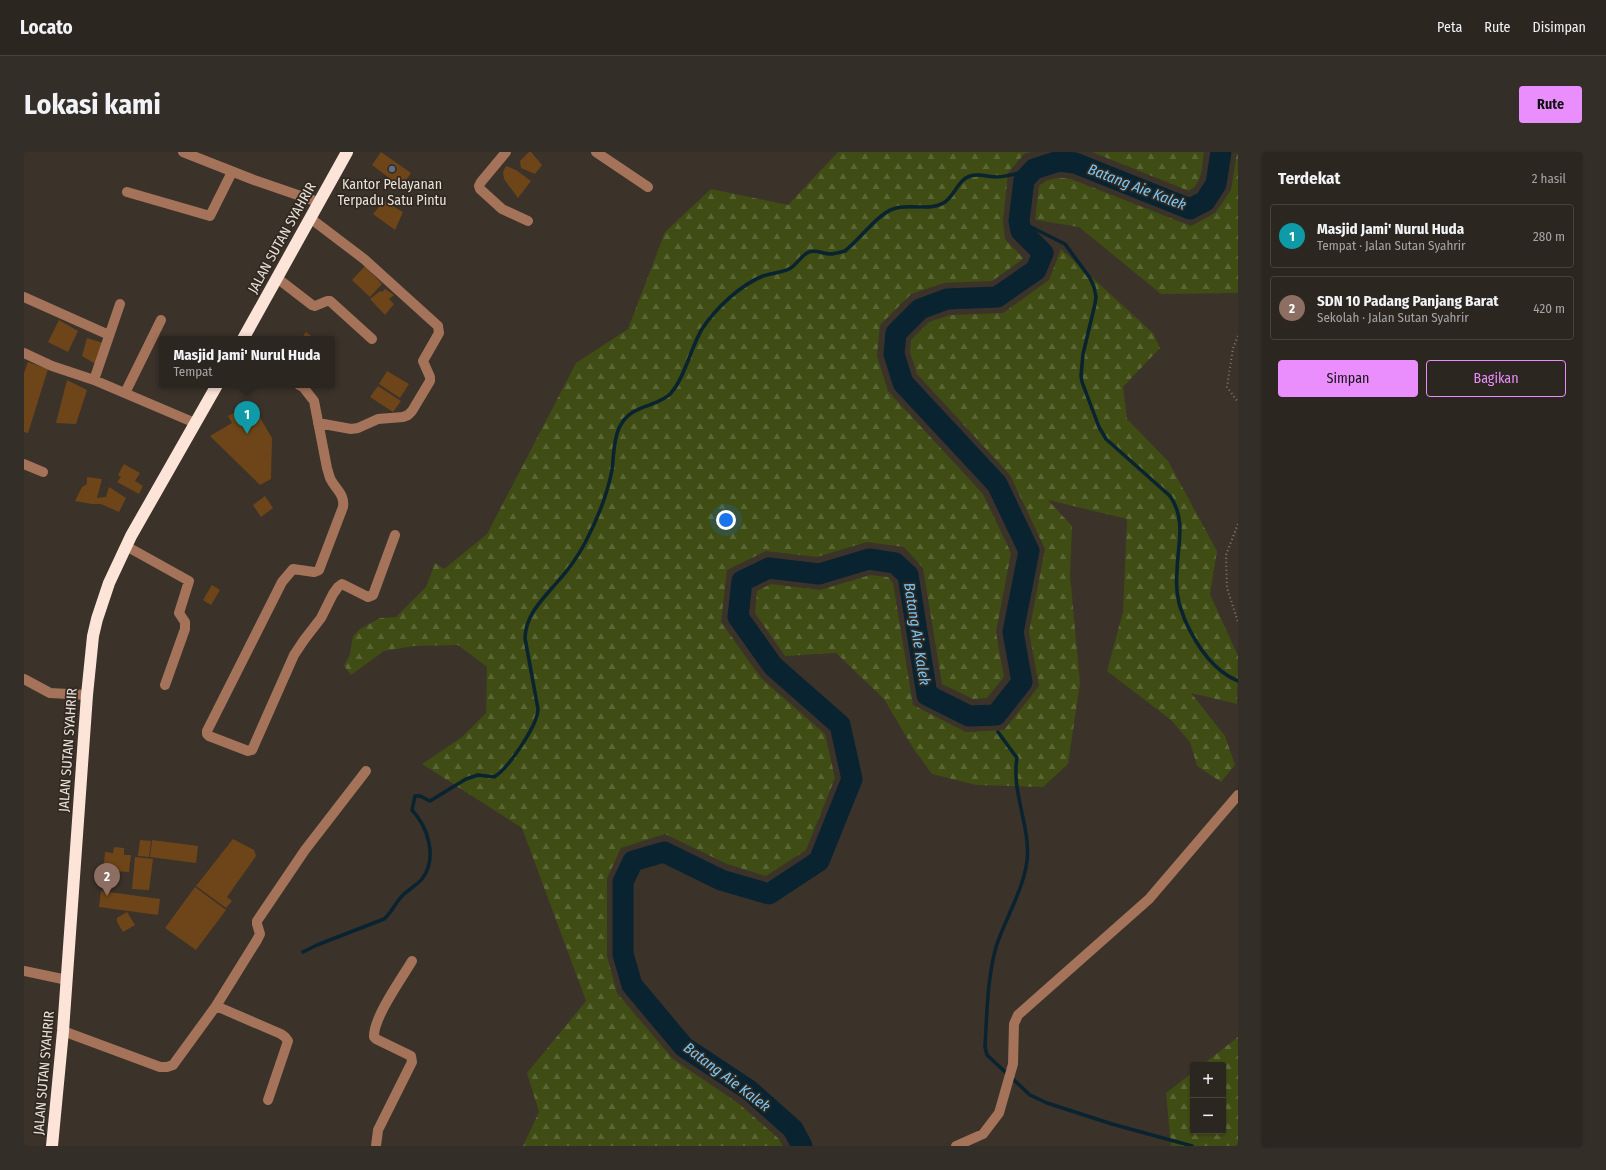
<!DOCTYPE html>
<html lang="id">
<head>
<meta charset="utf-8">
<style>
	body { margin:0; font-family:"Fira Sans Condensed",sans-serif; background:#342e29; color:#f1f3f6 }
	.controls { position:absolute; right:12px; bottom:12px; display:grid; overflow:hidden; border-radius:4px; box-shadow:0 1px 3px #0004 }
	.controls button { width:36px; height:36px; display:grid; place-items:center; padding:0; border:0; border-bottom:1px solid #48433e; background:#2c2620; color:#f1f3f6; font:20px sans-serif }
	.you { position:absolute; left:702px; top:368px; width:14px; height:14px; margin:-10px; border:3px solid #fff; border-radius:50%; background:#1a73e8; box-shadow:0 0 0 6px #1a73e833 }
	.badge { display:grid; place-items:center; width:26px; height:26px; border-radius:50%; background:#ea8dfd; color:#fff; font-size:13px; font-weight:700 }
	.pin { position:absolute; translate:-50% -33px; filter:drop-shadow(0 1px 2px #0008) }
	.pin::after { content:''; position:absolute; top:21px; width:14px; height:12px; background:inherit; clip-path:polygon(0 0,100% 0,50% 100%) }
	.popup { position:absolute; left:135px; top:184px; width:176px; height:52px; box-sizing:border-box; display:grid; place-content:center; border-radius:4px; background:#2c2620; filter:drop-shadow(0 1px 3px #0005); font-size:13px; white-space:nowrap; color:#a6a5a5 }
	.popup b { font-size:15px; color:#f1f3f6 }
	.popup::after { content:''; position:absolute; left:50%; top:100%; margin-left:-8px; border:8px solid transparent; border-top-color:#2c2620 }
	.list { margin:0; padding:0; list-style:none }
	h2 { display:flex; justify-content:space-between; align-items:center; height:52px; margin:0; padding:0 16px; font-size:17px }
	h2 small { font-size:13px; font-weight:400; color:#a6a5a5 }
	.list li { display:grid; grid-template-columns:26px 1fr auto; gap:12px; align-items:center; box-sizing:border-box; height:64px; margin:0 8px 8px; padding:0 8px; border:1px solid #48433e; border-radius:4px }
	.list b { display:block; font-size:15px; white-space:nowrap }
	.list p { margin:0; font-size:13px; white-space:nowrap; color:#a6a5a5 }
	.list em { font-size:13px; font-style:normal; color:#a6a5a5 }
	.actions { display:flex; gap:8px; padding:12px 16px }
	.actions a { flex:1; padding:9px 0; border:1px solid #ea8dfd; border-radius:4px; text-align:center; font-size:14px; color:#ea8dfd }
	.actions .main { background:#ea8dfd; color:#111 }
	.map { position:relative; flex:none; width:1214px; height:994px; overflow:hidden; border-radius:4px }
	header { display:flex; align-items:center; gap:24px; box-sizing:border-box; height:56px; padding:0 20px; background:#2c2620; border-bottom:1px solid #48433e }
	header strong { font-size:19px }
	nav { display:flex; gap:22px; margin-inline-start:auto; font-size:14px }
	.intro { display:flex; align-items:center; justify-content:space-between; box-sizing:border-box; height:96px; padding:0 24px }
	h1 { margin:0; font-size:28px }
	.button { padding:10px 18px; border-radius:4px; background:#ea8dfd; color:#111; font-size:14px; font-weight:700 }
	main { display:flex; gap:24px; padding:0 24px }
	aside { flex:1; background:#2c2620; border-radius:4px; box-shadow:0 1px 3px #0004 }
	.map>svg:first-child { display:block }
</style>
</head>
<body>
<header>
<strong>Locato</strong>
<nav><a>Peta</a><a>Rute</a><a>Disimpan</a></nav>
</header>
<div class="intro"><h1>Lokasi kami</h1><a class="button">Rute</a></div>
<main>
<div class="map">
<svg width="1214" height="994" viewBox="0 0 1214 994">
	<defs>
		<pattern id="forest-firs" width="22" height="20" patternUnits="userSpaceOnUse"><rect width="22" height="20" fill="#3f4c13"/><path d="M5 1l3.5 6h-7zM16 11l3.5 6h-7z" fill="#5b6635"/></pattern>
	</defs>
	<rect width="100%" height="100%" fill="#3b322a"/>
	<path fill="url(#forest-firs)" d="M814,0H1007L1000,2L984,21L979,69L981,87L999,106V107L968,129L920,131L887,142L856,173L853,204L864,239L959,342L987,401L972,480L980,525L963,546L949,547L918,532L899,416L880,395L843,390L793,405L742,399L703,418L697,470L737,526L801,582L811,626L782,698L742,724L703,712L641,682L597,696L583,726V804L593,841L649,907L714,951L755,987L759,994H499L515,960L503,921L562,849L498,676L398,612L438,585L462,561L463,515L434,493L390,494L360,499L327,523L320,514L326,502L329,484L336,477L356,466L372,465L402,435L411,411L420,417L463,382L552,211L604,177L641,80L687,37L764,53Z
		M1068,0H1180C1178,14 1179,31 1165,39Z
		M1213,0H1214V141L1137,142L1055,75L1011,68L1015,34C1023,26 1036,25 1047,27L1167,74L1191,61L1207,38Z
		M1037,97L1129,181L1136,196L1099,235L1103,267L1144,309L1193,399L1186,442L1214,504L1213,552L1167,541L1201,584L1211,613L1197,630L1173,614L1166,590L1147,568L1083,519L1099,460L1103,367L1024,348L1048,374L1046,423L1056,531L1044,612L1019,635L952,633L908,622L889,596L860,547L812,501L761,504L731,461L733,439L747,432L796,438L846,423L864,425L869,431L889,553L942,580L980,578L1015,534L1005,480L1021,397L986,323L893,222L886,200L887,188L905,170L926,163L979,161L1025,128Z
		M1214,885V994H1147L1142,941L1169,920V979H1199V913H1178Z"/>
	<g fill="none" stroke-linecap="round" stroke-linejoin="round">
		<path stroke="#092330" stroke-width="3.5" d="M995,69L1041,92L1066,126L1070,135L1072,145L1071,152L1059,202L1057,224L1058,230L1075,275L1082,287L1146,344C1163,368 1153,394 1153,421C1152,430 1153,442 1155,451C1156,456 1159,461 1160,466C1171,491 1187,518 1214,529
			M974,580L993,606C987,640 1007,675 1003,709C999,739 981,767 972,795C963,828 963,862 961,895L963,903L1006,943L1023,951L1088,972L1168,994
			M279,800L293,793L360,767C368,760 371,751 379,743C385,737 393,733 398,727C414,706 404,675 388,658L391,644H396L406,649L442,627L454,623L470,625C483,618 514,573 514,557L501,486C502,461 520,446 535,428C545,417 554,404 561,391C573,368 583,344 588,318C590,303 589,290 595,276C607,251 630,257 646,242C660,228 667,195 678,177C691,157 716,133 739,124C747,121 757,121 765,117C773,113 777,103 785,100C792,97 799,102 806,102C811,102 816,100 821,99C835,88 854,62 869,57C885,51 906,60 921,50C931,43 934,28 946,24C955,21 964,25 974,25C986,24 998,20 1010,17"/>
		<path stroke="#092330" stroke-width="21" d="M778,994L769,977L725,938L660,895L608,833L599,802V730L609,709L640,700L697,728L745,742L795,709L828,627L816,573L749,514L714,465L718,429L745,416L795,422L845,407L871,411L884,423L903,543L945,564L972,563L998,530L989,480L1005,399L973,332L879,231L870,202L872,181L896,157L923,147L973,145L1012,118L1019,101L997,79L995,69L1000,28L1010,17L1035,9L1051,11L1166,57L1181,49L1192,32L1197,0"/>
	</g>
	<path fill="#6e4518" d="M357,0L387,21L377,35L348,13Z
		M505,0H507L518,13L511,22L497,16L496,9Z
		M482,14L492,18L507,29L494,46L480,27L479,20Z
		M360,49L379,60L371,78L349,62Z
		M341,114L358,132L346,145L328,128Z
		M361,137L370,143L365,147L370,152L361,163L346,147L356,139L358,140Z
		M35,168L54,179L44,200L24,190Z
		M282,180L291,187H277Z
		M63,186L79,191L73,213L58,204Z
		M4,210L24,217L4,281L0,280V221Z
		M363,219L385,232L376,246L355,232Z
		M43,228L63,238L52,272L32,271Z
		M354,234L377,249L369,260L346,245Z
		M219,256L222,262L231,257L248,286L247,327L236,333L186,284L208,271L204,264Z
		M100,312L116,321L111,329L119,334L115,342L93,330L97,325L94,323Z
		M63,325L78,327L73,346L82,345L85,335L102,346L95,360L77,352H68L51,349L58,335L63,332Z
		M241,344L249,356L237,365L229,353Z
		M188,433L196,438L187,453L179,448Z
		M209,687L230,698L232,704L203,745L208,749L202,756L172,734Z
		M116,688L127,689L125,705L114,704Z
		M128,688L174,694L172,711L126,705Z
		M90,695L100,696V703H107L105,720L88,719L89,712H80L81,700L89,701Z
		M111,705L129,707L125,738L108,737Z
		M171,735L202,758L172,798L141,776Z
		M77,739L136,747L134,763L75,755Z
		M103,760L111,773L99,780L93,770V766Z"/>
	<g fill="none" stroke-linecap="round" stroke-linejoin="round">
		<path stroke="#837c74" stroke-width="2" stroke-dasharray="1 3" stroke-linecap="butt" d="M1214,184L1209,196L1203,235L1214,250
			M1214,372L1202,403L1203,436L1214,470"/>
		<path stroke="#a47359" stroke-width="10" d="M159,0L230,28L294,50
			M482,0L457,30L455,34L456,37L478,57L504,69
			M572,0L624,35
			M103,40L186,64L208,20
			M286,66L340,107L414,174L415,181L399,209L406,225V229L388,259L384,263L379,265L354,267L334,276L327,277L294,271
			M253,126L288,153L291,154L303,149H306L348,187
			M0,145L85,183
			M0,201L28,214L70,228L171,271
			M70,228L96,152
			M275,233L279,235L290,249L303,316C304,319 305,323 306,326C311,337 321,342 319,355L295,418L290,420L269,417L258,430L183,579V582L185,584L224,599L228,598L270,503L280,488L297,466L309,442L314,435L318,432L344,445L349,443L371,383
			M101,241L137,168
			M0,312L19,320
			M102,394L165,429L155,461L161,470V477L141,533
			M0,527L26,541L63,543
			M0,819L43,828
			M192,854L257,882L261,885L264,889L244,948
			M39,879L136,915H143L149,913L192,854L233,788L236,782L233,772V769L281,698L342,619
			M352,994L354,978L388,910L387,904L352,887L350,885C349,866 378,826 388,809
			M932,994L959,982L975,961L989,912L990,872L994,863L1125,747L1214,643"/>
		<path stroke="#fde4d8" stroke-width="12" d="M219,187L323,0
			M28,994L39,879L63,543L69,484L73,467L85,431L107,384L193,233"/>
	</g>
	<circle fill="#5c6f8a" stroke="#312820" stroke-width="1.5" cx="368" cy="17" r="4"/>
	<g text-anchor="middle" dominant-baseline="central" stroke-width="3.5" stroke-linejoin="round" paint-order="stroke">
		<g font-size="14" fill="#e8e2dc" stroke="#312820">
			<text x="368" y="32">Kantor Pelayanan<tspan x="368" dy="16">Terpadu Satu Pintu</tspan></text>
		</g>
		<g font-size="14" fill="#e8e2dc" stroke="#312820">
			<text transform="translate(258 86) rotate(-61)">JALAN SUTAN SYAHRIR</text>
			<text transform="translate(44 598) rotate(-86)">JALAN SUTAN SYAHRIR</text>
			<text transform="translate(20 921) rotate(-85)">JALAN SUTAN SYAHRIR</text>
		</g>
		<g font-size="15" font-style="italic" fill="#76c9f9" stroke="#312820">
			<text transform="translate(1113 35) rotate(21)">Batang Aie Kalek</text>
			<text transform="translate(893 482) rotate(81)">Batang Aie Kalek</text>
			<text transform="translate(703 925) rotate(37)">Batang Aie Kalek</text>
		</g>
	</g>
</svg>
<div class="controls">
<button>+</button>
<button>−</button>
</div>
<div class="you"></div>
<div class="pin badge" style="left:223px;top:282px;background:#0f9aa8">1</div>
<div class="popup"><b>Masjid Jami' Nurul Huda</b>Tempat</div>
<div class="pin badge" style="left:83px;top:744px;background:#8d6e63">2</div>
</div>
<aside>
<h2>Terdekat<small>2 hasil</small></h2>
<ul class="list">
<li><span class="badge" style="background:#0f9aa8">1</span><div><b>Masjid Jami' Nurul Huda</b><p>Tempat · Jalan Sutan Syahrir</p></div><em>280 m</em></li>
<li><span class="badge" style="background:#8d6e63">2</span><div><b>SDN 10 Padang Panjang Barat</b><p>Sekolah · Jalan Sutan Syahrir</p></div><em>420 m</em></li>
</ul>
<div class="actions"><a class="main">Simpan</a><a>Bagikan</a></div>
</aside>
</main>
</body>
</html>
